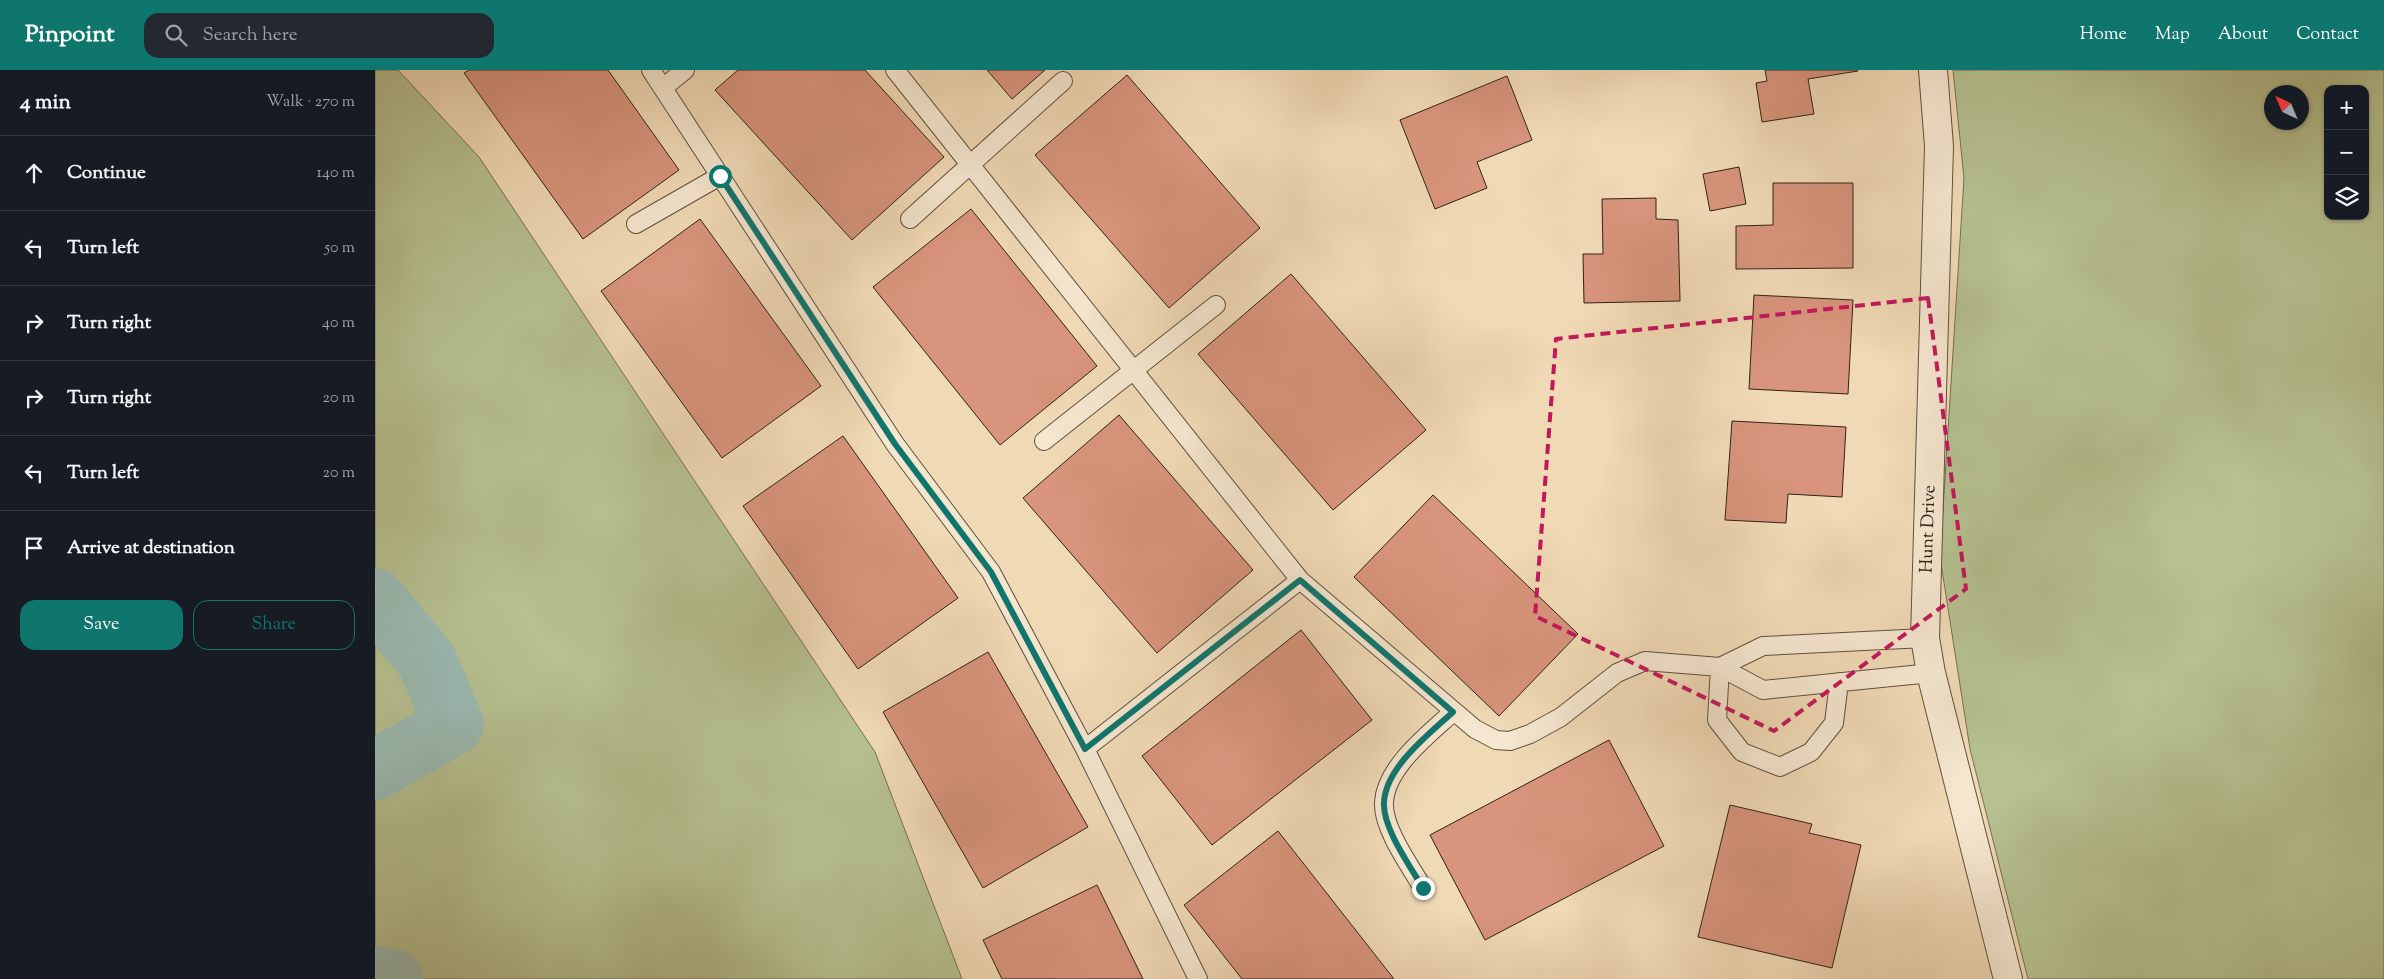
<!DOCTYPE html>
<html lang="en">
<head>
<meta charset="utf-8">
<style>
	body { margin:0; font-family:"Sorts Mill Goudy",serif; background:#242831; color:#f1f3f6 }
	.controls { position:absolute; right:15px; top:15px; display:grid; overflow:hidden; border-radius:10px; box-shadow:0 1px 4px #0004 }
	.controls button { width:45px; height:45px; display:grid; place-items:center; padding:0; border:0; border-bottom:1px solid #363941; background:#171b24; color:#f1f3f6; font:25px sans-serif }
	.compass { position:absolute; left:1889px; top:15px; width:45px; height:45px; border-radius:50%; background:#171b24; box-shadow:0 1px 4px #0004; rotate:316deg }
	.stop { position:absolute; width:15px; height:15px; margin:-11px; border:4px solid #0f766e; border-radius:50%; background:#fff }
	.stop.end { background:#0f766e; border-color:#fff; box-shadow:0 1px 5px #0008 }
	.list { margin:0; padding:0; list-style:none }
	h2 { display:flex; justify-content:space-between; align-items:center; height:65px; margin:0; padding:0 20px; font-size:21px }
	h2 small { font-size:16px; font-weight:400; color:#9ea1a6 }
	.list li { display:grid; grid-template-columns:32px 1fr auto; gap:15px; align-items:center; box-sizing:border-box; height:75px; padding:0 20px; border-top:1px solid #363941 }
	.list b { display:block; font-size:19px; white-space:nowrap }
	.list em { font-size:16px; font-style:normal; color:#9ea1a6 }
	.actions { display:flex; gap:10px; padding:15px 20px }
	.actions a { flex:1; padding:11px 0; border:1px solid #0f766e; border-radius:15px; text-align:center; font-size:18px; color:#0f766e }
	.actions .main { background:#0f766e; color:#fff }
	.icon { flex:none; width:28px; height:28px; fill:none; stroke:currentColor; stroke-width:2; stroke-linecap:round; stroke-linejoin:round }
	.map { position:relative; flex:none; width:2009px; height:909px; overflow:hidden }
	header { display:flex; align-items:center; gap:30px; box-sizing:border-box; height:70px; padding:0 25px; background:#0f766e; color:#fff }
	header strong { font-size:24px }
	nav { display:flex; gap:28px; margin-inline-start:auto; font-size:18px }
	.search { width:350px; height:45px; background:#242831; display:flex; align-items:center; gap:12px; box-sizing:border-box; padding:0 18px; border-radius:15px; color:#9ea1a6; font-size:19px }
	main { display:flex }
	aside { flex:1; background:#171b24 }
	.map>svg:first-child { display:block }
</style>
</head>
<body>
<header>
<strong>Pinpoint</strong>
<div class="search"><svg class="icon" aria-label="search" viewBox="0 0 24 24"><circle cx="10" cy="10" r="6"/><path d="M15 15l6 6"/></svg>Search here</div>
<nav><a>Home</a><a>Map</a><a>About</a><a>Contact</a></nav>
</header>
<main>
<aside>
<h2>4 min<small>Walk · 270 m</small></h2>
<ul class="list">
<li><svg class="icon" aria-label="ahead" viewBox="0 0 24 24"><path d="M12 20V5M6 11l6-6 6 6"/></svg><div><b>Continue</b></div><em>140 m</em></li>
<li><svg class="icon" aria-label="left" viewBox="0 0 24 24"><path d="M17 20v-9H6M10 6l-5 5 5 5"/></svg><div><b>Turn left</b></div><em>50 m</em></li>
<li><svg class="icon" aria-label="right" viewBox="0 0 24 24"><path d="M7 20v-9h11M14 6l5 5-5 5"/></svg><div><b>Turn right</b></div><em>40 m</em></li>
<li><svg class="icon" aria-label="right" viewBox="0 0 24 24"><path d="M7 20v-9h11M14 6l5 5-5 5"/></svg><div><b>Turn right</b></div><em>20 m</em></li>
<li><svg class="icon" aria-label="left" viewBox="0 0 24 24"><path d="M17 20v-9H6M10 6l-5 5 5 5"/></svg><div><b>Turn left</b></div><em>20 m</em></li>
<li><svg class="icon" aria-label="arrive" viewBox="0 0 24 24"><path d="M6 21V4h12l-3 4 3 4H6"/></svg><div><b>Arrive at destination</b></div></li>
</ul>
<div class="actions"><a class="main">Save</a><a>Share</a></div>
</aside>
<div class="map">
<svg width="2009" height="909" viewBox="0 0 2009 909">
	<rect width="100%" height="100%" fill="#f0d9b5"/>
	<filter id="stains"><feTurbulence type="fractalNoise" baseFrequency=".004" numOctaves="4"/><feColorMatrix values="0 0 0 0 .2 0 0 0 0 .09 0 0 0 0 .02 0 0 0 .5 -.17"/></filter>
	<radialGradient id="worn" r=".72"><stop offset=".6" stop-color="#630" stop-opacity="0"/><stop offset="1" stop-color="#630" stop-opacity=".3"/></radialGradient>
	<path fill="#b6c090" stroke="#737154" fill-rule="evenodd" d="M0,0H23L104,87L500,682L587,909H0Z
		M1578,0H2009V909H1653L1595,679L1565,487L1589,108ZM1953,19H1990V146H1953ZM1896,22H1926V52H1896Z"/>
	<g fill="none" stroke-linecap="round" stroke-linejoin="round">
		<path stroke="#9bbab2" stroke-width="60" d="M0,528L52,591L79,655L0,700
			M0,906L18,909"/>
	</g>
	<path fill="#d8947c" stroke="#302219" d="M94,0H233L304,100L208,169L89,3Z
		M363,0H490L569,87L477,170L340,20Z
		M612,0H670L637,29Z
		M1390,0H1482L1483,1L1433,9L1439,44L1387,52L1381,13L1392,11Z
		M752,5L885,158L794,238L660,85Z
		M1132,6L1157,70L1102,92L1112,118L1060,139L1025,50Z
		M1364,97L1371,134L1335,141L1328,104Z
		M1398,113H1478V198L1361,199V156L1398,155Z
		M1281,128V149L1303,150L1305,231L1209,233L1208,184H1228L1227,129Z
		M596,139L722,296L625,375L498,217Z
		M325,149L446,316L347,388L226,221Z
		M916,204L1051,360L958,440L823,284Z
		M1379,225L1478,230L1473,324L1374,319Z
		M744,345L878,500L782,583L648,428Z
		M1357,351L1471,357L1467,427L1413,424L1411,453L1350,450Z
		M468,366L583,528L483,599L368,436Z
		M1058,425L1203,564L1124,646L979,507Z
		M926,560L997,650L837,775L767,686Z
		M613,582L713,757L608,818L508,642Z
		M1234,670L1289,776L1110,870L1055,765Z
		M1355,735L1437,754L1434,763L1486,775L1457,898L1323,867Z
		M903,761L1019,909H867L809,835Z
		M722,815L768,909H627L608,870Z"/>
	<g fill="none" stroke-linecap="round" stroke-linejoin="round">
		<g stroke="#605040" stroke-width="20">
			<path id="lane" d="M276,0L520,374L616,502L710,679L823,909
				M520,0L925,510L1100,659L1121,670L1135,671L1155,664L1186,647L1242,603L1270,591L1345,597L1388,620L1556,603
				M289,17L310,0
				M535,149L688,11
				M261,154L345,106
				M669,371L841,235
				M1345,597L1342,650L1367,682L1405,697L1436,682L1459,653L1464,612
				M1345,597L1388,576L1550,568
				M710,679L925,510
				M1048,818C1035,796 1007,757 1009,732C1011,697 1054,664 1078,642"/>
		</g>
		<g stroke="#605040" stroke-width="30">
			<path id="street" d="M1558,0L1564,76L1550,568L1556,603L1633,909"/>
		</g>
		<use href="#lane" stroke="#f5e6cf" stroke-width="18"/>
		<use href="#street" stroke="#f5e6cf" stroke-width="28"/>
	</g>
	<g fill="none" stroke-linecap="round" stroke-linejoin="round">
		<path stroke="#0f766e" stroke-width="6" d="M345,106L520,374L616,502L710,679L925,510L1078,642C1054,664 1011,697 1009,732C1007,757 1035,796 1048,818"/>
	</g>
	<path fill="none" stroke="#c2185b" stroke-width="4" stroke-dasharray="10 6" stroke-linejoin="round" d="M1553,228L1591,519L1399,661L1160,546L1181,269Z"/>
	<g text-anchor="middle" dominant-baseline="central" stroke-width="5" stroke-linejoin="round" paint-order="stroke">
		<g font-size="18" fill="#302219" stroke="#f5e6cf">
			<text transform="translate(1554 459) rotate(-88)">Hunt Drive</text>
		</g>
	</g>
	<rect width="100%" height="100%" filter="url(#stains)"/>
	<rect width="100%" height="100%" fill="url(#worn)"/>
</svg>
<div class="controls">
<button>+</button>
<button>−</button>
<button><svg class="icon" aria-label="layers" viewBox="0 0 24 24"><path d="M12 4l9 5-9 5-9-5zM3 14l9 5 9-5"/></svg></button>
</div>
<svg class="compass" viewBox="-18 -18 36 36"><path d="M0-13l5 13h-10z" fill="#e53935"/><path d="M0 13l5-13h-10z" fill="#9ea1a6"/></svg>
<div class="stop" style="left:345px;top:106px"></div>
<div class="stop end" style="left:1048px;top:818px"></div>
</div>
</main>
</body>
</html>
